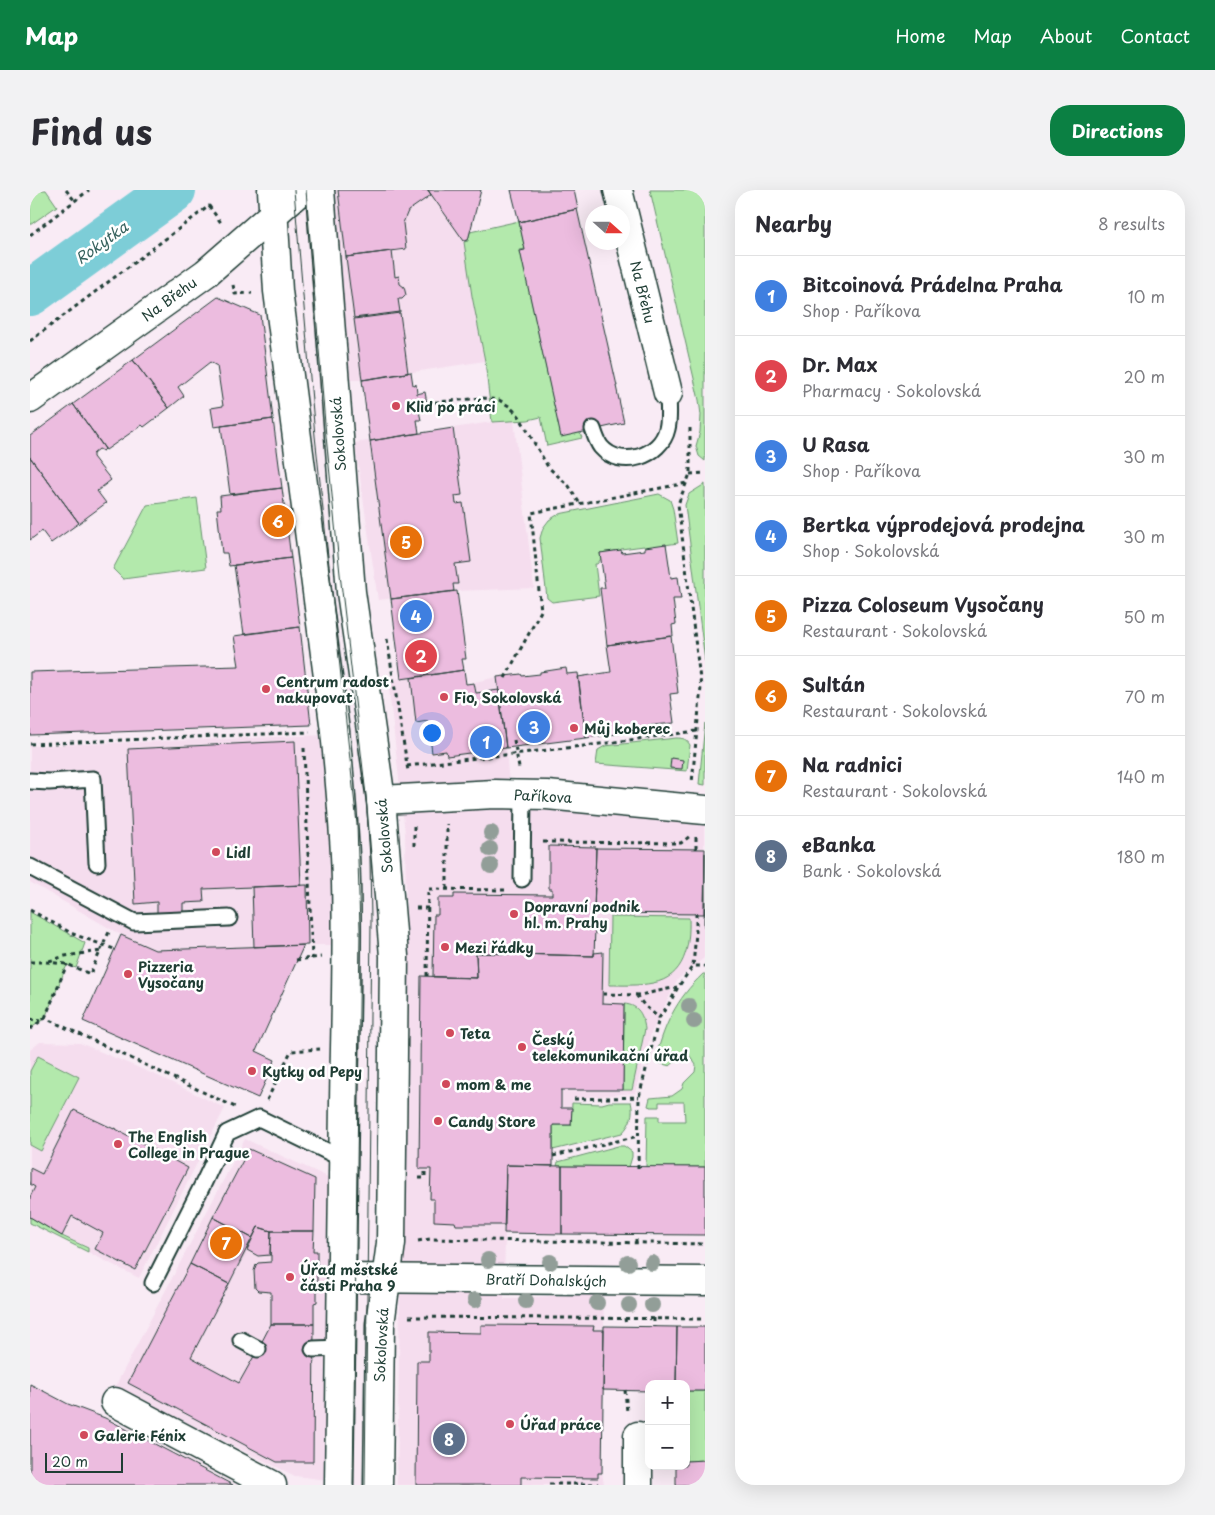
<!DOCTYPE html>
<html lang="en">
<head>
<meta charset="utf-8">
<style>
	body { margin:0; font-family:"Playpen Sans",sans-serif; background:#f2f2f3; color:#2b2b33 }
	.controls { position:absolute; right:15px; bottom:15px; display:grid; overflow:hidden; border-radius:10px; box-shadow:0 5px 20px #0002 }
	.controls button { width:45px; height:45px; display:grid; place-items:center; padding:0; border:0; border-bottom:1px solid #e1e1e2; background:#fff; color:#2b2b33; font:25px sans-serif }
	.compass { position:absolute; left:555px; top:15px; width:45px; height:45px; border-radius:50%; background:#fff; box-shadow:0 5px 20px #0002; rotate:111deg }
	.scale { position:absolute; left:15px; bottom:12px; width:78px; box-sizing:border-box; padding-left:5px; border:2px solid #1f3d34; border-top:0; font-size:14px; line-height:18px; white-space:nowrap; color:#1f3d34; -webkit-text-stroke:4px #fff; paint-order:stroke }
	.you { position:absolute; left:401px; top:542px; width:18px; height:18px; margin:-12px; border:4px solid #fff; border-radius:50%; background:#1a73e8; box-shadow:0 0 0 8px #1a73e833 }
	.badge { display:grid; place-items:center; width:32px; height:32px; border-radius:50%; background:#0b8043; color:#fff; font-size:16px; font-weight:700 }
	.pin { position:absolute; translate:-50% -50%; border:2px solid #fff; box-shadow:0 1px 5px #0006 }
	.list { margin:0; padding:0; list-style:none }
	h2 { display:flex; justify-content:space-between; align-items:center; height:65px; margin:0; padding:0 20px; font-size:21px }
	h2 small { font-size:16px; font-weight:400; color:#7c7c81 }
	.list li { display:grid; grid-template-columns:32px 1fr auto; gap:15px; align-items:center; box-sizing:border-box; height:80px; padding:0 20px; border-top:1px solid #e1e1e2 }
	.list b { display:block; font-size:19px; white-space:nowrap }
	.list p { margin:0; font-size:16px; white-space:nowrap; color:#7c7c81 }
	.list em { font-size:16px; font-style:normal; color:#7c7c81 }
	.map { position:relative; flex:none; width:675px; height:1295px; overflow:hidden; border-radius:20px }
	header { display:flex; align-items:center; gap:30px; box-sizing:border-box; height:70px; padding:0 25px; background:#0b8043; color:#fff }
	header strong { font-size:24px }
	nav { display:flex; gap:28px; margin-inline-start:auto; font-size:18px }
	.intro { display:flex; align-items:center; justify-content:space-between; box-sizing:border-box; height:120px; padding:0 30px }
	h1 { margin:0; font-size:35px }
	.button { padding:12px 22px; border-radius:20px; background:#0b8043; color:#fff; font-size:18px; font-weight:700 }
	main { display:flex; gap:30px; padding:0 30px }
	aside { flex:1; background:#fff; border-radius:20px; box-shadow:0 5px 20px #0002 }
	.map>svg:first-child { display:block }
</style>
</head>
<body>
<header>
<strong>Map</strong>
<nav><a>Home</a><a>Map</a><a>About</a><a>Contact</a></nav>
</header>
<div class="intro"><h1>Find us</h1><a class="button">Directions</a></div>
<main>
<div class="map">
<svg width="675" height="1295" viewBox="0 0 675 1295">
	<rect width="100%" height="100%" fill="#f9ebf5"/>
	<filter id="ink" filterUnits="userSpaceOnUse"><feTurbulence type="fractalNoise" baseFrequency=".02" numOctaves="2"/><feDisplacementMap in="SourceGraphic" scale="10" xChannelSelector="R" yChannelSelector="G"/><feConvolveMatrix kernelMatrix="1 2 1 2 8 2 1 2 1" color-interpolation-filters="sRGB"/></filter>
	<g filter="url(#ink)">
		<path fill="#f5ddee" d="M303,0H451L438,50L434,52L455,171L332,190H317Z
			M484,231L504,398L424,401L348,410L325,253L462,232Z
			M434,480L436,494L467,487L476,558L481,620H512L674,635V768L648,789L621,843L605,903L543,908L541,935H523V976H476L474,1109L573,1103L574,1136L572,1283L574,1295H367L370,1107L374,1014L377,776L375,643L358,490Z
			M296,545L305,755H274L125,760L91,745L0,692V556Z
			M10,852L50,853L128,886L195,918L109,1088L58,1062V1057L32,1046L0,1027V860Z
			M215,949L300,988L297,1290L265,1286L85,1197Z"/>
		<path fill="#b3e9ac" stroke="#699370" d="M0,0H16L27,16L0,35Z
			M620,0H675V271L669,266L666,256L670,242L671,225L669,210Z
			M489,31L495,59L490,60L531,245L549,241L552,248L517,256L511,227L498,230L462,232L455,171L442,106L434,52L438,51L440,42Z
			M675,294V471L655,315L659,304Z
			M629,304L640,310L643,319L648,353L615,358L614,356L591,359V360L570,363L571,369L567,374H565L569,406L522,412L517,408L510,348L513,338L519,330L529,324Z
			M167,308L176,378L93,389L83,379L117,315Z
			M675,533V595L669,594Z
			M646,548C654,548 656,549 660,555L657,581L566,574L568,560L575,556Z
			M0,722L55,753L46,778L37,775L15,828L0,839Z
			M580,727L659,728C660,756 655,787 623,793C608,796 593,795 579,795Z
			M673,784H675V977H616L617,926H629V931H655L654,912H629V917H621L618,916L620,908L642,906L652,899L654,893L665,882L666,875L658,863H655L640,876L625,872C633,837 646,809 673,784Z
			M594,814C609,815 613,825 615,839L602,900H593Z
			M8,866L49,887L11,961L0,955V881Z
			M579,912H601C604,923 601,934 592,943L523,960V935H541L542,913L572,914Z
			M588,956H594L602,962V967L599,977L527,976L528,972Z
			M0,1027L32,1046L58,1058V1062L0,1033Z
			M656,1201H675V1270L656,1271Z"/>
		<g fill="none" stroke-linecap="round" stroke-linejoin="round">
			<path stroke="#7dcdd7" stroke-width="46" d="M0,103L143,0"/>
		</g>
		<path fill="#ecbcdf" stroke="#1f3d34" d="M308,0H398L401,5L378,21L373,33L376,59L316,67Z
			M398,0H451L438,50L434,51Z
			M481,0H544L548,19L489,32Z
			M547,19L587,196H586L594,233L531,247L490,61L495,60L489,32Z
			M362,61L365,87L369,86L370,94L374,97L376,105L372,109H368L370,122L324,128L316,67Z
			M188,107L230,125L243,229L184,237L181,218L193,216L187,176L180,172L148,197L154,206L139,218L103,170Z
			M370,123L378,183L332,190L324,129Z
			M103,170L139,218L114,237L112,235L76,260L43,214Z
			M381,182L383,195L386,194L387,204L395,202L398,219L389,221L391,230H387L389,243L340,251L332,190Z
			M43,214L75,259L73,261L69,259L63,264V267L81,290L67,301L76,313L49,333L0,267V246Z
			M243,229L252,298L200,304L191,236Z
			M423,238L432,305L425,306L426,314L433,313L441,372L425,374L428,394H423L424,401L361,409L340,251Z
			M0,267L49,333L21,353L12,341L0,350Z
			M252,298L261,368L199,376L197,363H192L187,319H191L190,306Z
			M636,354L641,388L648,387L651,409H643L646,434L642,435L643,446L577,455L570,398H575L570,363L591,360L592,363L615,360V357Z
			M261,368L270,437L214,444L204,375Z
			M427,401L436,469H432L434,480L371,489L361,409Z
			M270,437L281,535L0,545V482L209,476L204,446Z
			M641,446L648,503L640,504L644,533L615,536L616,540L556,548L548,487L581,482L577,455Z
			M536,478L537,484L548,483L556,548L476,558L467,487L491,484L492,486L510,484V482Z
			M434,480L436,494L444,493L446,503L469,500L476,558L417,566L416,561L402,563L398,531L386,533L381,488Z
			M265,551L271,695L173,699L174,712L153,713V737L127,738V712L105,714L98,559Z
			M641,568L653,570L652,579L640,578Z
			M519,656L566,657L564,722H561L560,738H565L564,766L446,763L447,788L403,787L404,725H408V708H424V704L522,705V699H519Z
			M566,658L675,659L674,724L564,723Z
			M675,663V737H674Z
			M277,695L278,755L224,757L222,697Z
			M91,745L125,760L274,755L226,861L245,870L228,908L53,831Z
			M573,762L572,813L594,814L593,900H531V918H542L541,935H523V976L476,975L475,1035H426L425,1032L404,1031V1009H400L401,979H389L391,786L447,788L446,763L564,766V763Z
			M44,920L84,939V938L158,978L105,1080L65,1059L73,1043L42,1026L32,1046L0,1027V1007L5,997L0,994V978L12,984Z
			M219,959L285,989L284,1041H241L228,1037L222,1048L183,1027Z
			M476,975L532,976V1044L474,1043Z
			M532,976L675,977V1045L532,1044Z
			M183,1027L222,1048L199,1094L160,1074Z
			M228,1037L241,1041L240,1065L228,1066L217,1060Z
			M241,1041H284L283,1061H287V1112L284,1113V1134H241V1102L228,1101L225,1098L224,1081L226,1075L228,1073L241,1072V1065H240Z
			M160,1074L199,1094L161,1167L209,1193L228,1159L241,1134H284L283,1272H247L98,1193Z
			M451,1135L564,1136L563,1140H574L572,1283H568V1288L491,1287V1295H386L387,1171H399V1142L451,1143Z
			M574,1136L647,1137L646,1194H619V1201L573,1200Z
			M647,1137H675V1201H656V1194H646Z
			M0,1194L38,1214L75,1228L203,1295H0Z
			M675,1270V1295H646V1276H656V1271Z"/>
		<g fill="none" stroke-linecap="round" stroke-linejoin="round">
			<g stroke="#1f3d34" stroke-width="19">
				<path id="lane" d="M563,239C565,245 567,252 571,257C591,280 631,266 637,239C640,228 638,214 638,203
					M0,591L19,592L63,589L67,673
					M0,677L104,732L199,728
					M492,689L493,604
					M123,1093L174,992L197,943L229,928L313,969
					M211,1150L228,1159
					M283,1159L311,1158"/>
			</g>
			<g stroke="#1f3d34" stroke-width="31">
				<path id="street" d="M588,0L638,203
					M0,209L176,83L271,0
					M351,610L465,604L517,605L675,620
					M312,1088L675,1091
					M85,1212L242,1295
					M608,1246V1295"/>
			</g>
			<g stroke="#1f3d34" stroke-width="31">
				<path id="secondary" d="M242,0L248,101L305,541C310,591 315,642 316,692C318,765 315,839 314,912C312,1040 311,1167 309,1295
					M290,0L321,402L351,610L364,766L361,1053L350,1134L348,1295"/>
			</g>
			<path stroke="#1f3d34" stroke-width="3" stroke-dasharray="4 4" stroke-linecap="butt" d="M36,0L45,11
				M0,45L59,0
				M203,95L205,104L222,103
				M0,151L179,16L192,34
				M397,213L452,208L469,210L479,216L489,226L518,277L539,296L550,314
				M660,238V284L648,314L671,497L662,593
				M660,284L675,283
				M357,449L378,581
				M475,488L511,421L501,323L657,293
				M484,550L489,578
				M0,554L280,542
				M274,558L282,769
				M377,576L562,555L667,541
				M513,652L651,653L660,646
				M384,656V635
				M666,659V647
				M417,699V634
				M386,718H398
				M0,720L43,744L84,759
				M666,723V743L663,776H675
				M266,770L291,767
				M19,771L35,766L71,761
				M0,772H16L37,774L60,784L79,742
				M397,786L398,699L475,700
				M573,804L610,805L647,797
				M606,805L614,815L629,828
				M15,828L37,774
				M0,829L10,831
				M0,839L15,828L205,917
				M544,909L609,907
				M237,910L261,861L290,859
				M523,966L608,946
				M608,978L609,907L629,828L639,814L648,797L663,776
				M389,988H395V979
				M388,1051L400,1049L675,1054
				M606,1053V1044
				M379,1127L675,1129
				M595,1128L596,1136
				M624,1128V1137
				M595,1200L597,1222
				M519,1294H568"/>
			<use href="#lane" stroke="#fff" stroke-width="15"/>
			<use href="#street" stroke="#fff" stroke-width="28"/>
			<use href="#secondary" stroke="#fff" stroke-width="28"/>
			<path stroke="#1f3d34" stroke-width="1" d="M264,0L285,246L327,634L330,740L323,1295
				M276,0L296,246L310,384L336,605L340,668L341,732L335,1295"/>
		</g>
		<g fill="#929e98">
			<circle cx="461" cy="643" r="8"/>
			<circle cx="460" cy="659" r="8"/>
			<circle cx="461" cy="676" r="8"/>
			<circle cx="659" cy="816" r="8"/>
			<circle cx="664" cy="831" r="8"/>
			<circle cx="458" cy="1070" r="8"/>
			<circle cx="520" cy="1072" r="8"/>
			<circle cx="598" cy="1073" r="8"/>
			<circle cx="622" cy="1073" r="8"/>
			<circle cx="445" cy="1110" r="8"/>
			<circle cx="496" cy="1111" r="8"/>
			<circle cx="567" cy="1113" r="8"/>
			<circle cx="599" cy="1115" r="8"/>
			<circle cx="622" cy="1115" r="8"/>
		</g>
	</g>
	<g fill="#d1495b" stroke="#fff" stroke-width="2">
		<circle cx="366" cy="216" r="5"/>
		<circle cx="236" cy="499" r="5"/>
		<circle cx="414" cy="507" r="5"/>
		<circle cx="544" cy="538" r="5"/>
		<circle cx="186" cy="662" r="5"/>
		<circle cx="484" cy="724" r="5"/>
		<circle cx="415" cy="757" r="5"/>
		<circle cx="98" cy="784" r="5"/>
		<circle cx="420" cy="843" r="5"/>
		<circle cx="492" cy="857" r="5"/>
		<circle cx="222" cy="881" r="5"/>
		<circle cx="416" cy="894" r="5"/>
		<circle cx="408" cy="931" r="5"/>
		<circle cx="88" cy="954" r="5"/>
		<circle cx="260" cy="1087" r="5"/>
		<circle cx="480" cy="1234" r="5"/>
		<circle cx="54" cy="1245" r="5"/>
	</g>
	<g text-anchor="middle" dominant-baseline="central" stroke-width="5" stroke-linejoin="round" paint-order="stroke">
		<g font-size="14" fill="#1f3d34" stroke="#fff">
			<text transform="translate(613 102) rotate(76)">Na Břehu</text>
			<text transform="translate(139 109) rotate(-36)">Na Břehu</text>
			<text transform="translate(308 244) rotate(-94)">Sokolovská</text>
			<text transform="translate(513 606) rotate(3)">Paříkova</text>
			<text transform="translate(354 646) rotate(-95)">Sokolovská</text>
			<text transform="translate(516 1090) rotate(1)">Bratří Dohalských</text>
			<text transform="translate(351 1155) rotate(-87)">Sokolovská</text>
		</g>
		<g font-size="14" font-weight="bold" fill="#1f3d34" stroke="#fff" text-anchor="start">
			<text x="376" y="216">Klid po práci</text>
			<text x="246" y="491">Centrum radost<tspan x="246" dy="16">nakupovat</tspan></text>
			<text x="424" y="507">Fio, Sokolovská</text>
			<text x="554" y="538">Můj koberec</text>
			<text x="196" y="662">Lidl</text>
			<text x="494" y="716">Dopravní podnik<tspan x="494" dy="16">hl. m. Prahy</tspan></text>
			<text x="425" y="757">Mezi řádky</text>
			<text x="108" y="776">Pizzeria<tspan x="108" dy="16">Vysočany</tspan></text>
			<text x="430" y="843">Teta</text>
			<text x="502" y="849">Český<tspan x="502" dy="16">telekomunikační úřad</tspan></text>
			<text x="232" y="881">Kytky od Pepy</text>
			<text x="426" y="894">mom &amp; me</text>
			<text x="418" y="931">Candy Store</text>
			<text x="98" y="946">The English<tspan x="98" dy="16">College in Prague</tspan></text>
			<text x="270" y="1079">Úřad městské<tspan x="270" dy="16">části Praha 9</tspan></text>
			<text x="490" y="1234">Úřad práce</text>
			<text x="64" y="1245">Galerie Fénix</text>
		</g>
		<g font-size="15" font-style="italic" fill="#36615d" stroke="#fff">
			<text transform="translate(71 52) rotate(-36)">Rokytka</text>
		</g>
	</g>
</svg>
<div class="controls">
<button>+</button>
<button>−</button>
</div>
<svg class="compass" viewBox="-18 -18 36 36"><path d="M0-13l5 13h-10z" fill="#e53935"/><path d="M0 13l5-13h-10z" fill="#7c7c81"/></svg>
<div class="scale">20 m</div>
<div class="you"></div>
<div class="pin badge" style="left:456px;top:552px;background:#3f7fe0">1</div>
<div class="pin badge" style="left:391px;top:466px;background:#e0444e">2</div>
<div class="pin badge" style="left:504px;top:537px;background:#3f7fe0">3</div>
<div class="pin badge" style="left:386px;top:426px;background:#3f7fe0">4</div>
<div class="pin badge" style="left:376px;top:352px;background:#e8710a">5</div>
<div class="pin badge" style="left:248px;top:331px;background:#e8710a">6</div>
<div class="pin badge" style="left:196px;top:1053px;background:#e8710a">7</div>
<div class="pin badge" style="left:419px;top:1249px;background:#5c6f8a">8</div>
</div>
<aside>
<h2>Nearby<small>8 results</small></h2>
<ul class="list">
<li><span class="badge" style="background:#3f7fe0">1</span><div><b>Bitcoinová Prádelna Praha</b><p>Shop · Paříkova</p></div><em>10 m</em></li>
<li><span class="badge" style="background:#e0444e">2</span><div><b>Dr. Max</b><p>Pharmacy · Sokolovská</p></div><em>20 m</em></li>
<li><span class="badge" style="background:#3f7fe0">3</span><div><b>U Rasa</b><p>Shop · Paříkova</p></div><em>30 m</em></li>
<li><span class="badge" style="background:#3f7fe0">4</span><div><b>Bertka výprodejová prodejna</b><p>Shop · Sokolovská</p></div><em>30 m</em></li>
<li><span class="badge" style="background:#e8710a">5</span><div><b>Pizza Coloseum Vysočany</b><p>Restaurant · Sokolovská</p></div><em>50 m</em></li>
<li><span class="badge" style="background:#e8710a">6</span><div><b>Sultán</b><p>Restaurant · Sokolovská</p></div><em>70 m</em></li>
<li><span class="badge" style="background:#e8710a">7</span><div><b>Na radnici</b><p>Restaurant · Sokolovská</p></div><em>140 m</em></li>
<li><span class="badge" style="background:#5c6f8a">8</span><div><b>eBanka</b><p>Bank · Sokolovská</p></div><em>180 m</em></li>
</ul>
</aside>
</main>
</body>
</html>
